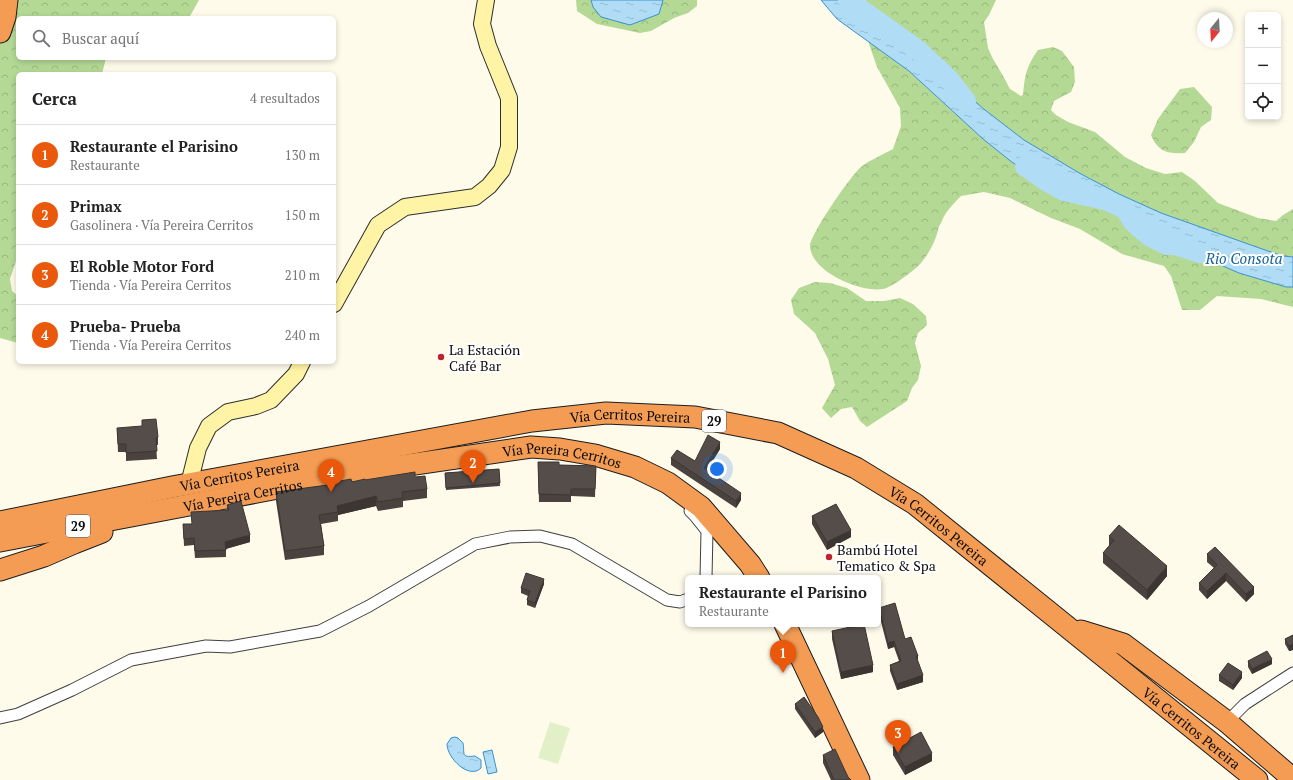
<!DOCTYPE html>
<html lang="es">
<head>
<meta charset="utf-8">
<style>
	body { margin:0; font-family:"PT Serif",serif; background:#f6f6f6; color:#222 }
	.controls { position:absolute; right:12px; top:12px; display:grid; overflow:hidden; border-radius:6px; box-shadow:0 2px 6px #0003 }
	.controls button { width:36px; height:36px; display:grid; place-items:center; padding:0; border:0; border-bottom:1px solid #e0e0e0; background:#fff; color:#222; font:20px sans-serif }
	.compass { position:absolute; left:1197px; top:12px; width:36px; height:36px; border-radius:50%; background:#fff; box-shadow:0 2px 6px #0003; rotate:198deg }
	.you { position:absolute; left:717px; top:469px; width:14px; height:14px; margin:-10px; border:3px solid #fff; border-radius:50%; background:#1a73e8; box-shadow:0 0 0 6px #1a73e833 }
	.badge { display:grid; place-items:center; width:26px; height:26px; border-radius:50%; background:#ea580c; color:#fff; font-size:13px; font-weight:700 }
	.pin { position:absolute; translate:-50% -33px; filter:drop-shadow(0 1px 2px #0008) }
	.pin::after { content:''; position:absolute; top:21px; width:14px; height:12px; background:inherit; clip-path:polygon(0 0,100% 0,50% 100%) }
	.popup { position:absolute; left:685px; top:575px; width:196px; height:52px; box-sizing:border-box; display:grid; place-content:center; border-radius:6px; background:#fff; filter:drop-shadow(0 1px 3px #0005); font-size:13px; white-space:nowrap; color:#767676 }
	.popup b { font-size:15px; color:#222 }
	.popup::after { content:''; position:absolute; left:50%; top:100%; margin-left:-8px; border:8px solid transparent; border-top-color:#fff }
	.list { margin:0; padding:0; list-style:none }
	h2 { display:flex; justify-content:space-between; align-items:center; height:52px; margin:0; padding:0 16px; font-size:17px }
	h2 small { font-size:13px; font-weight:400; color:#767676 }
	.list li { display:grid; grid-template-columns:26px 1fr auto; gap:12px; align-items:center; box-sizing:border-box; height:60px; padding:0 16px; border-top:1px solid #e0e0e0 }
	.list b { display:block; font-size:15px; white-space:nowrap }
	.list p { margin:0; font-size:13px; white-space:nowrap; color:#767676 }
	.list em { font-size:13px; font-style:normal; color:#767676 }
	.icon { flex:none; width:22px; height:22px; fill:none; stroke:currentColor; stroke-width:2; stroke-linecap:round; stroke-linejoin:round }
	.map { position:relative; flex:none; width:1293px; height:780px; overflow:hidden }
	.search { position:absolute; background:#fff; box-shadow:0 2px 6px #0003; left:16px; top:16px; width:320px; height:44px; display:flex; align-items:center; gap:10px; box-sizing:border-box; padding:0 14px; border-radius:6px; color:#767676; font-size:15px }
	.panel { position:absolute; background:#fff; box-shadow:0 2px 6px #0003; left:16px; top:72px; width:320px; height:292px; border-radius:6px }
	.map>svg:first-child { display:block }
</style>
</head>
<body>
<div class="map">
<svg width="1293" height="780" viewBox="0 0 1293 780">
	<defs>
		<pattern id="forest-crowns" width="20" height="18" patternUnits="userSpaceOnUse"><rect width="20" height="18" fill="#b4d995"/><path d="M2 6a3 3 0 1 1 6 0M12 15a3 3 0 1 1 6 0" fill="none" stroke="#9ab97f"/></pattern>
		<pattern id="water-ripples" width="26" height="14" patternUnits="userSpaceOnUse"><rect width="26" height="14" fill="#b0dcf6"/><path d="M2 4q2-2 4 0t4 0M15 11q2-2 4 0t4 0" fill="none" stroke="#96bcd2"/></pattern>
	</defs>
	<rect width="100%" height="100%" fill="#fffbeb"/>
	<path fill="url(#forest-crowns)" d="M7,0H199L189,18H18V58H106L102,74H18V255L10,279L12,291L18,296V343L0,338V32Z
		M576,0H591L593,7L659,14L663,0H697V6L688,13L674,18L651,31L640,33L597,24L577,11Z
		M848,0H996L989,15L984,22L988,48L993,59L1002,74L1010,89L1021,96L1023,95C1025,75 1026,67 1038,50L1053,47L1062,51L1074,67L1075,82L1071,92L1054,101L1051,110L1056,115L1068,122L1095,132L1125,157L1146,168L1165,174L1182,172L1195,181L1218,203L1258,218L1276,221L1283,215L1293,209V257L1283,256L1265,250L1161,213L1119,194L1081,174L1024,140L985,110L949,79L908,47L878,29Z
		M868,41L909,71L983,139L1175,245L1239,273L1286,287H1293V307L1261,299L1217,296L1200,310H1182L1171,276L1164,266L1122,254L1080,229L1051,218L1010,198L984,192L961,196C953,204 945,212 941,223C938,227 938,232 936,237C932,248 925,260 916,268C910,273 891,288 883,289C861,293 811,272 810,246C810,235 851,175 861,167C868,161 884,154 893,149L901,126L900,108L877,67Z
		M1194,87L1212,107L1211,120L1201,127L1194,142L1185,153C1168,154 1158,152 1151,135L1158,119L1180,89Z
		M815,282L830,283L847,288L866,301H884L900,298L913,304L926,316L927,325L918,333L915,343L921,366L918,380L912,388L907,401L867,427L860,421L852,407L841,409L831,418L822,408L835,385L828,359L815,333L794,314L791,300L799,288Z"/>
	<path fill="#e2f0c7" d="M550,722L570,728L558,764L538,758Z"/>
	<path fill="url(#water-ripples)" stroke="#3792cd" d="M591,0H663L659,14L630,25L601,17L593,7Z
		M821,0H848L878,29L908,47L949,79L985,110L1024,140L1081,174L1119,194L1161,213L1265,250L1283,256L1293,257V287H1286L1239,273L1175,245L1133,222L1046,181L1013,163L983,139L909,71L837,19Z
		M455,737L458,738L463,743C465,753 460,758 475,756L481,760V768C469,780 447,758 447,744L451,738Z
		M492,750L497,772L488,774L483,752Z"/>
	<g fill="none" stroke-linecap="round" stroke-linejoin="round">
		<path stroke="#b0dcf6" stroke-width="20" d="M848,0L918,50L949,79L966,101
			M1025,166L1046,181L1064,191L1105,200L1125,209L1133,222L1149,236L1167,245H1175L1200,253"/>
		<g stroke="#3f3f3f" stroke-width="13">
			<path id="street" d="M690,511L695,516L707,531L706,578
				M0,718L18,714L72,690L131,660L206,646L230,647L320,631L369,606L475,544L510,537L540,536L572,544L667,600L680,602L688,599
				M1227,722L1245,704L1293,673"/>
		</g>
		<g stroke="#2e2e2e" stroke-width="18">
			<path id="secondary" d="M334,304L378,225L405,207L475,197L489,186L502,170L509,147V98L488,46L482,24L486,0
				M189,484L198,448L209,426L228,412L256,406L271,400L296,374L302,362"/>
		</g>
		<g stroke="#1d1d1d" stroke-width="23">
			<g id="highway">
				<path d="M0,32L5,17L7,0"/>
				<path id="s1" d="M0,522L172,487L532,421L606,413L695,417L778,433L856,468L915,504L1257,780"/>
				<path id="s2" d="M0,541L367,471L531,447L560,449L595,455L635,467L668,483L701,507L750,564L759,578"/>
				<path d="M0,570L44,556L74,543L102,532"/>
				<path d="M785,624L859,780"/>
				<path d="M1081,631L1123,644L1227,722L1293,779"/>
			</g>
		</g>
		<use href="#street" stroke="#fff" stroke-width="11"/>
		<use href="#secondary" stroke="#fff4a6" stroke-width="16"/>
		<use href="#highway" stroke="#f49c54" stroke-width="21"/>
	</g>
	<path fill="#49423f" d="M117,428L158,437V445H156L157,459L126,461V452H118Z
		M720,449L707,470L741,500L736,508L671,465V458L695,461Z
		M538,462L559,465L596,466L595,497L571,496V502H539Z
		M499,469L500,486L446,490L445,473Z
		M415,477L427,489V498L403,501V507L378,511L376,506L338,515V521L321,524L324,546V555L285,560L276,501V492L365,480Z
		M227,505L250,542L226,549V557L195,558L194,545L184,546L183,524H191L227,510Z
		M812,516L851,537L827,550L812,524Z
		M1109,536L1167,576L1147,600L1103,563V553L1109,546Z
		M1207,554L1254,594L1246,602L1226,581L1207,599L1199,590V583L1214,568L1207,562Z
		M544,584L535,608L527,605V600L528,596L521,593V588Z
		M879,608L905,639L918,662L923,682L897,690L890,671V665L899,661L894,647L888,649L879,614Z
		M832,631L873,672L841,679L832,639Z
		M1293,635V650L1289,651L1285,644V639Z
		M1248,661L1272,664L1252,674L1248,667Z
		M1219,675L1242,678L1233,690L1219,681Z
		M795,704L823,732L815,738L795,709Z
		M893,747L932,761L905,775L893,755Z
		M823,755L848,777L851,780H831L823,763Z"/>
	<path fill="#3c3633" d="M720,442V449L704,475V468Z
		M741,493V500L736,508V501Z
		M376,496V506L338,515L337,506Z
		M851,530V537L827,550V542Z
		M250,535V542L225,549V542Z
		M1167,566V576L1147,600V590Z
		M1226,573V581L1207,599V591Z
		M544,579V584L535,608V603Z
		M1254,587V594L1246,602V594Z
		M894,641V647L888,649V643Z
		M1293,644V650L1289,651V646Z
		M916,656H918V662Z
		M1272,659V664L1252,674V669Z
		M873,665V672L841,679V672Z
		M1242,672V678L1233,690V685Z
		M923,675V682L897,690V684Z
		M823,727V732L815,738V732Z
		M932,753V761L905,775V767Z"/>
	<path fill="#554d49" stroke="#3c3633" d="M156,419L158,437L156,438L157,451L126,453V444H118L117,428L142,426V420Z
		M708,435L720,442L704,468L741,493L736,501L671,458L677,450L695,461Z
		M538,462H559V465L596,466L595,489H571V495L539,494Z
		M499,469L500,483L446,488L445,473Z
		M415,472V477L425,476L427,489L402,492L403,498L378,502L376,496L337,506L338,512L319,515L324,546L285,551L276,492L335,484V482L351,479L352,482L365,479V480Z
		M241,501L250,535L225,542L226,550L195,551L194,538L184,539L183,524H192L191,512L229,510L227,505Z
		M836,504L851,530L827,542L812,516Z
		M1119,525L1167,566L1147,590L1103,553L1114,540L1109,536Z
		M1215,547L1254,587L1246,594L1226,573L1207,591L1199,583L1217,565L1207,554Z
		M526,573L544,579L535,603L527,600L530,591L521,588Z
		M895,603L905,639L911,637L918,656H916L923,675L897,684L890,665L901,661L894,641L888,643L879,608Z
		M864,624L873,665L841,672L832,631Z
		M1293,635V644L1289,646L1285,639Z
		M1267,651L1272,659L1252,669L1248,661Z
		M1228,663L1242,672L1233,685L1219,675Z
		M804,697L818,717L823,727L815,732L795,704Z
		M921,732L932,753L905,767L893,747Z
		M835,749L848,777L851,780H834L823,755Z"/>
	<g fill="#bc252d" stroke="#fff" stroke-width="1.5">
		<circle cx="441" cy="357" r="4"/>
		<circle cx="829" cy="557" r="4"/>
	</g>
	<g text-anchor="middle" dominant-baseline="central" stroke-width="4" stroke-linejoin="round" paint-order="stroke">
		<g fill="#fff" stroke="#555" stroke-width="1">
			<rect x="702" y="410" width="24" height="22" rx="3"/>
			<rect x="66" y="515" width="24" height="22" rx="3"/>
		</g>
		<g font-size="13" font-weight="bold" fill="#0c0c0c">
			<text x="714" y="421">29</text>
			<text x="78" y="526">29</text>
		</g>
		<g font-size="14" fill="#0c0c0c" stroke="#fff" text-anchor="start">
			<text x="449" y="349">La Estación<tspan x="449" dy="16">Café Bar</tspan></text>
			<text x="837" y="549">Bambú Hotel<tspan x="837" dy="16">Tematico &amp; Spa</tspan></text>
		</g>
		<g font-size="14" fill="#0c0c0c" stroke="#fff">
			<text stroke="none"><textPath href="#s1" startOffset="640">Vía Cerritos Pereira</textPath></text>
			<text stroke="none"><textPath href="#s2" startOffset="571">Vía Pereira Cerritos</textPath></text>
			<text stroke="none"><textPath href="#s1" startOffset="244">Vía Cerritos Pereira</textPath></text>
			<text stroke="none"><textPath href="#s2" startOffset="247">Vía Pereira Cerritos</textPath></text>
			<text stroke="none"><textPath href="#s1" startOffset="976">Vía Cerritos Pereira</textPath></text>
			<text stroke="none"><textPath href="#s1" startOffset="1300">Vía Cerritos Pereira</textPath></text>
		</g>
		<g font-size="15" font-style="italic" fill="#16639d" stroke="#fff">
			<text x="1244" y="258">Rio Consota</text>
		</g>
	</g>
</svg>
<div class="controls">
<button>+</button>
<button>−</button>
<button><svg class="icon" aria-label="locate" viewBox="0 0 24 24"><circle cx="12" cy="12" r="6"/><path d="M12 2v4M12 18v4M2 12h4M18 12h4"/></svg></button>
</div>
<svg class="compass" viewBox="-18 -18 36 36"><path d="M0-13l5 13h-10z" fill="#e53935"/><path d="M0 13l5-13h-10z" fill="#767676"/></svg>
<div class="you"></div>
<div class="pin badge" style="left:783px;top:673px">1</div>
<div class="popup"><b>Restaurante el Parisino</b>Restaurante</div>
<div class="pin badge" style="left:473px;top:483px">2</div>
<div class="pin badge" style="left:898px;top:753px">3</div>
<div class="pin badge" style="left:331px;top:492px">4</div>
<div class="search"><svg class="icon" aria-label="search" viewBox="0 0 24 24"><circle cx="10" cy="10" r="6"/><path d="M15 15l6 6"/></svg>Buscar aquí</div>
<section class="panel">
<h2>Cerca<small>4 resultados</small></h2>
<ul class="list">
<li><span class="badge">1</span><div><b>Restaurante el Parisino</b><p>Restaurante</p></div><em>130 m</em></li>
<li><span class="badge">2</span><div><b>Primax</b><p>Gasolinera · Vía Pereira Cerritos</p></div><em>150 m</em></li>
<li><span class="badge">3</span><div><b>El Roble Motor Ford</b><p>Tienda · Vía Pereira Cerritos</p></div><em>210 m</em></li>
<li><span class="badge">4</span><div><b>Prueba- Prueba</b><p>Tienda · Vía Pereira Cerritos</p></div><em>240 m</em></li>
</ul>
</section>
</div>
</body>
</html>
